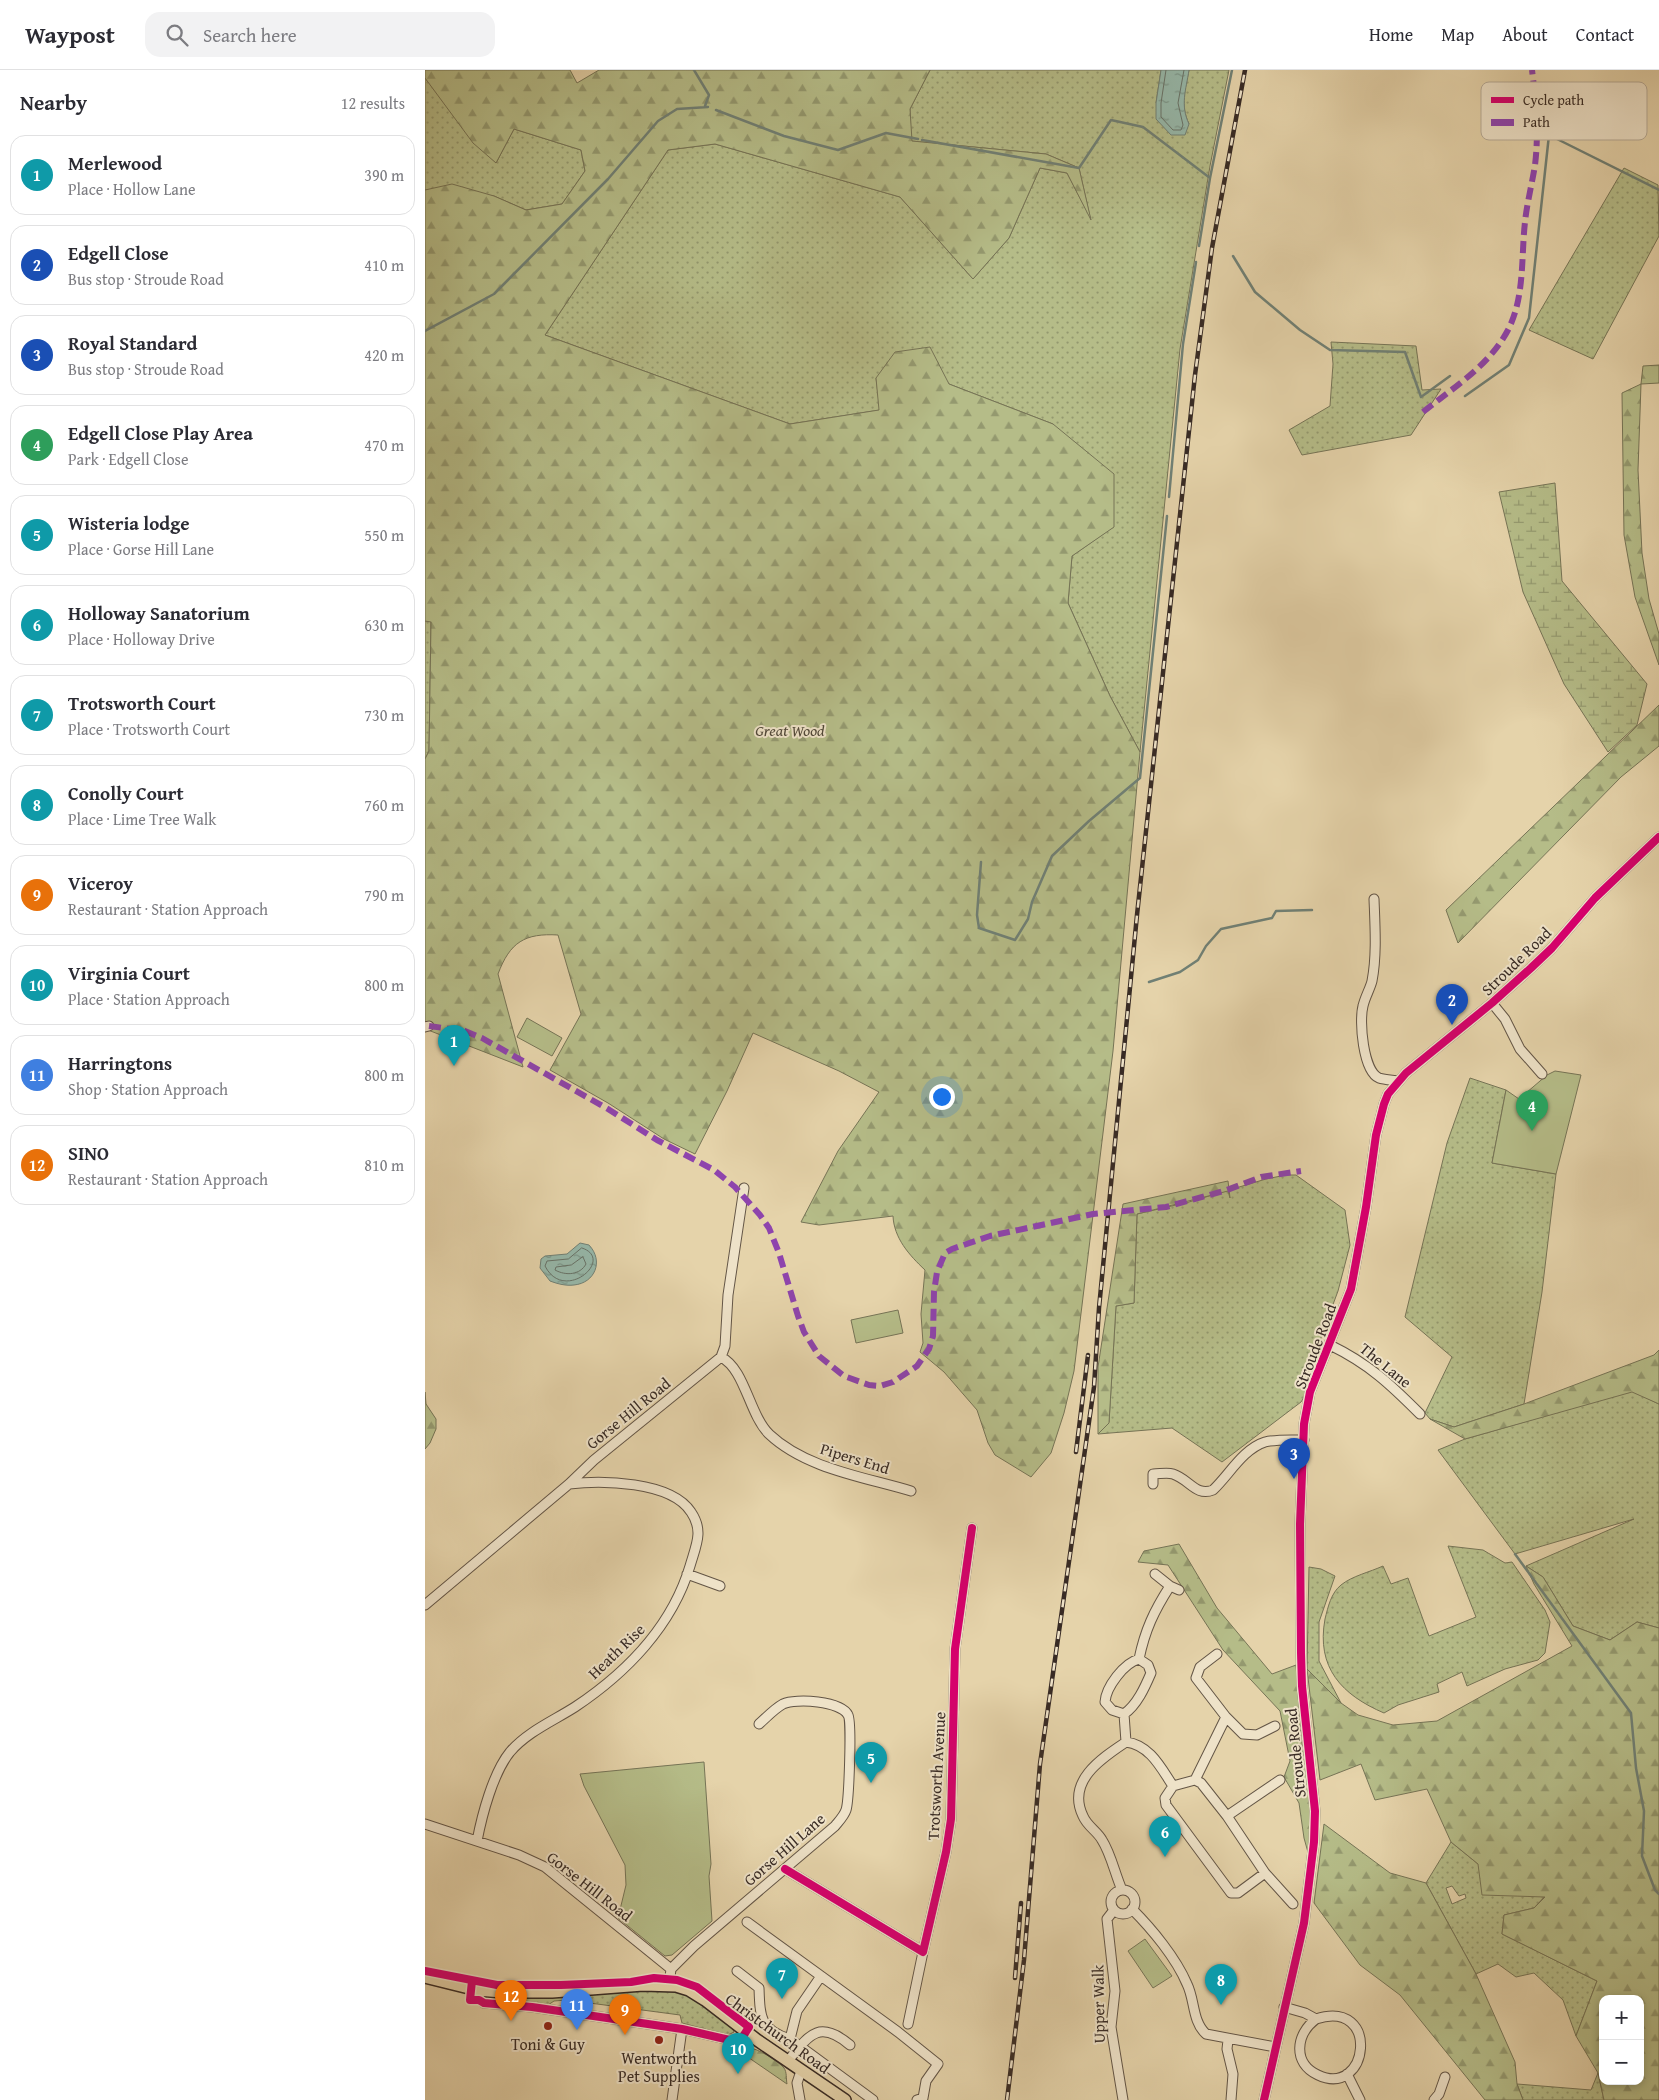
<!DOCTYPE html>
<html lang="en">
<head>
<meta charset="utf-8">
<style>
	body { margin:0; font-family:"Gentium Book Plus",serif; background:#f2f2f3; color:#2b2b33 }
	.controls { position:absolute; right:15px; bottom:15px; display:grid; overflow:hidden; border-radius:10px; box-shadow:0 2px 8px #0003 }
	.controls button { width:45px; height:45px; display:grid; place-items:center; padding:0; border:0; border-bottom:1px solid #e1e1e2; background:#fff; color:#2b2b33; font:25px sans-serif }
	.you { position:absolute; left:516px; top:1026px; width:18px; height:18px; margin:-12px; border:4px solid #fff; border-radius:50%; background:#1a73e8; box-shadow:0 0 0 8px #1a73e833 }
	.badge { display:grid; place-items:center; width:32px; height:32px; border-radius:50%; background:#8f2418; color:#fff; font-size:16px; font-weight:700 }
	.pin { position:absolute; translate:-50% -41px; filter:drop-shadow(0 1px 2px #0008) }
	.pin::after { content:''; position:absolute; top:26px; width:18px; height:15px; background:inherit; clip-path:polygon(0 0,100% 0,50% 100%) }
	.list { margin:0; padding:0; list-style:none }
	h2 { display:flex; justify-content:space-between; align-items:center; height:65px; margin:0; padding:0 20px; font-size:21px }
	h2 small { font-size:16px; font-weight:400; color:#7c7c81 }
	.list li { display:grid; grid-template-columns:32px 1fr auto; gap:15px; align-items:center; box-sizing:border-box; height:80px; margin:0 10px 10px; padding:0 10px; border:1px solid #e1e1e2; border-radius:15px }
	.list b { display:block; font-size:19px; white-space:nowrap }
	.list p { margin:0; font-size:16px; white-space:nowrap; color:#7c7c81 }
	.list em { font-size:16px; font-style:normal; color:#7c7c81 }
	.icon { flex:none; width:28px; height:28px; fill:none; stroke:currentColor; stroke-width:2; stroke-linecap:round; stroke-linejoin:round }
	.map { position:relative; flex:none; width:1234px; height:2030px; overflow:hidden }
	header { display:flex; align-items:center; gap:30px; box-sizing:border-box; height:70px; padding:0 25px; background:#fff; border-bottom:1px solid #e1e1e2 }
	header strong { font-size:24px }
	nav { display:flex; gap:28px; margin-inline-start:auto; font-size:18px }
	.search { width:350px; height:45px; background:#f2f2f3; display:flex; align-items:center; gap:12px; box-sizing:border-box; padding:0 18px; border-radius:15px; color:#7c7c81; font-size:19px }
	main { display:flex }
	aside { flex:1; background:#fff }
	.map>svg:first-child { display:block }
</style>
</head>
<body>
<header>
<strong>Waypost</strong>
<div class="search"><svg class="icon" aria-label="search" viewBox="0 0 24 24"><circle cx="10" cy="10" r="6"/><path d="M15 15l6 6"/></svg>Search here</div>
<nav><a>Home</a><a>Map</a><a>About</a><a>Contact</a></nav>
</header>
<main>
<aside>
<h2>Nearby<small>12 results</small></h2>
<ul class="list">
<li><span class="badge" style="background:#0f9aa8">1</span><div><b>Merlewood</b><p>Place · Hollow Lane</p></div><em>390 m</em></li>
<li><span class="badge" style="background:#1a4fb4">2</span><div><b>Edgell Close</b><p>Bus stop · Stroude Road</p></div><em>410 m</em></li>
<li><span class="badge" style="background:#1a4fb4">3</span><div><b>Royal Standard</b><p>Bus stop · Stroude Road</p></div><em>420 m</em></li>
<li><span class="badge" style="background:#2e9e5b">4</span><div><b>Edgell Close Play Area</b><p>Park · Edgell Close</p></div><em>470 m</em></li>
<li><span class="badge" style="background:#0f9aa8">5</span><div><b>Wisteria lodge</b><p>Place · Gorse Hill Lane</p></div><em>550 m</em></li>
<li><span class="badge" style="background:#0f9aa8">6</span><div><b>Holloway Sanatorium</b><p>Place · Holloway Drive</p></div><em>630 m</em></li>
<li><span class="badge" style="background:#0f9aa8">7</span><div><b>Trotsworth Court</b><p>Place · Trotsworth Court</p></div><em>730 m</em></li>
<li><span class="badge" style="background:#0f9aa8">8</span><div><b>Conolly Court</b><p>Place · Lime Tree Walk</p></div><em>760 m</em></li>
<li><span class="badge" style="background:#e8710a">9</span><div><b>Viceroy</b><p>Restaurant · Station Approach</p></div><em>790 m</em></li>
<li><span class="badge" style="background:#0f9aa8">10</span><div><b>Virginia Court</b><p>Place · Station Approach</p></div><em>800 m</em></li>
<li><span class="badge" style="background:#3f7fe0">11</span><div><b>Harringtons</b><p>Shop · Station Approach</p></div><em>800 m</em></li>
<li><span class="badge" style="background:#e8710a">12</span><div><b>SINO</b><p>Restaurant · Station Approach</p></div><em>810 m</em></li>
</ul>
</aside>
<div class="map">
<svg width="1234" height="2030" viewBox="0 0 1234 2030">
	<defs>
		<pattern id="grass-dots" width="8" height="8" patternUnits="userSpaceOnUse" patternTransform="scale(1.25)"><rect width="8" height="8" fill="#b5bc88"/><path d="M2 2h.1M6 6h.1" fill="none" stroke="#94996f" stroke-width="1.8" stroke-linecap="round"/></pattern>
		<pattern id="forest-firs" width="22" height="20" patternUnits="userSpaceOnUse" patternTransform="scale(1.25)"><rect width="22" height="20" fill="#b5bc88"/><path d="M5 1l3.5 6h-7zM16 11l3.5 6h-7z" fill="#94996f"/></pattern>
		<pattern id="wetland-marsh" width="20" height="14" patternUnits="userSpaceOnUse" patternTransform="scale(1.25)"><rect width="20" height="14" fill="#b5bc88"/><path d="M1 5h8M5 5V1M11 12h8M15 12V8" fill="none" stroke="#94996f"/></pattern>
		<pattern id="water-ripples" width="26" height="14" patternUnits="userSpaceOnUse" patternTransform="scale(1.25)"><rect width="26" height="14" fill="#96b8aa"/><path d="M2 4q2-2 4 0t4 0M15 11q2-2 4 0t4 0" fill="none" stroke="#7b968a"/></pattern>
	</defs>
	<rect width="100%" height="100%" fill="#e5d3aa"/>
	<filter id="stains"><feTurbulence type="fractalNoise" baseFrequency=".004" numOctaves="4"/><feColorMatrix values="0 0 0 0 .2 0 0 0 0 .09 0 0 0 0 .02 0 0 0 .5 -.17"/></filter>
	<radialGradient id="worn" r=".72"><stop offset=".6" stop-color="#630" stop-opacity="0"/><stop offset="1" stop-color="#630" stop-opacity=".3"/></radialGradient>
	<path fill="url(#grass-dots)" stroke="#767456" fill-rule="evenodd" d="M505,0H736L731,33L764,54C755,35 760,20 764,0H804L785,96L755,279L715,682L685,626L643,533L647,486L688,457L628,354L524,314L451,308L455,340L365,354L120,265L243,80L290,74L475,127L548,209L584,168L615,98L642,103L665,147L654,98L621,84L486,71L485,39Z
		M0,8L71,93L89,59L156,80L160,101L137,134L101,140L69,126L0,120Z
		M1199,98L1233,115L1234,166L1168,289L1104,260Z
		M906,272L991,276L997,320L1016,319L986,365L877,385L864,360L905,336L908,294Z
		M0,551H6L4,681L0,689Z
		M1045,1008L1081,1020L1067,1093L1131,1104L1117,1222L1099,1334L1029,1357L1005,1349L1000,1343L1027,1287L980,1247L1022,1073Z
		M861,1105H871L920,1140L925,1175L913,1221L897,1264L880,1326L876,1332L797,1392L747,1358L673,1364L684,1352L691,1236L709,1233L712,1144L764,1132L841,1109Z
		M1207,1321L1234,1334V1558L1212,1552L1185,1570L1148,1556L1118,1507L1101,1496L1209,1449L1090,1484L1013,1380L1040,1369Z
		M1023,1476L1058,1480L1080,1493L1087,1492L1120,1540L1125,1552L1120,1583L1113,1590L1080,1599L1042,1616L1037,1602L1012,1614L1014,1622L973,1635L959,1643C917,1625 891,1598 900,1549C903,1537 906,1523 916,1515C927,1506 945,1502 958,1496L966,1514L983,1508L1004,1566L1051,1547Z
		M884,1497L896,1499L910,1506L894,1552V1591L916,1633L882,1599Z
		M1026,1772L1053,1794L1120,1826L1109,1838L1079,1845L1077,1864L1172,1911L1151,1966L1138,1930L1109,1903L1091,1907L1073,1894L1051,1904L1001,1813ZM1027,1816L1034,1826L1040,1824L1041,1828L1027,1834L1021,1818Z
		M212,1921C222,1921 233,1919 243,1920C268,1923 289,1943 307,1957L309,1962L303,1965L298,1964L257,1953L255,1945L142,1930L129,1931L123,1935L57,1928V1925L153,1926Z
		M1173,2003L1179,2030H1098L1092,2014L1166,2020Z"/>
	<path fill="url(#forest-firs)" stroke="#767456" fill-rule="evenodd" d="M0,0H145L152,13L174,0H505L485,39L487,71L621,84L654,98L666,150L642,103L615,98L584,168L548,209L475,127L290,74L243,80L120,265L365,354L454,340L451,308L470,282L505,277L524,314L628,354L689,404V457L647,486L643,533L685,626L715,682L688,981L649,1301L639,1343L626,1383L606,1407L570,1385L563,1373L552,1340L519,1302L495,1282L498,1273L496,1244L500,1200C484,1185 469,1168 468,1146L394,1155L376,1152L413,1081L454,1022L414,1001L328,963L302,1021L270,1084L239,1069L183,1033L125,1000L156,944L133,865C100,863 85,872 73,904L98,997L3,960L0,951V689L4,681L6,552L0,551V120L27,114L69,126L101,140L137,134L160,101L156,80L89,59L71,93L48,73L0,8Z
		M1234,295V313L1216,314L1213,400L1217,483L1224,529L1234,564V595L1210,527L1199,465L1197,323L1216,314L1218,296Z
		M1234,635V676L1196,707L1033,873L1021,840Z
		M803,1111L805,1128L803,1121L712,1144L709,1233L691,1236L684,1353L673,1364V1297L698,1134Z
		M1234,1280V1334L1207,1322L1040,1369L1005,1349L1029,1357L1099,1334L1229,1285Z
		M0,1322L1,1334L11,1349V1359L5,1373L0,1379Z
		M754,1474L792,1538L847,1604L871,1595L876,1666L886,1736L884,1786L879,1768L874,1733L859,1707L865,1691L855,1641L798,1580L743,1495L713,1492L719,1481Z
		M1101,1496L1118,1507L1148,1556L1185,1570L1212,1552L1234,1558V2030H1179L1173,2003L1151,1966L1172,1911L1077,1864L1079,1845L1109,1838L1120,1827L1057,1825L1053,1794L1026,1772L1002,1719L950,1730L936,1694L895,1710L882,1599L916,1633L933,1645L968,1655L1012,1651L1147,1576L1109,1514ZM1178,1929H1215V2011H1178Z
		M899,1754L965,1803L1001,1813L1051,1904L1090,1992L1092,2014L1098,2030H1060L975,1925L935,1895L889,1833Z
		M323,1978C331,1977 353,1991 359,1998C362,2002 361,2009 362,2014L314,1981Z"/>
	<path fill="url(#wetland-marsh)" stroke="#767456" d="M1130,413L1137,511L1222,614L1212,655L1183,682L1139,614L1098,522L1074,422Z"/>
	<path fill="#b5bc88" stroke="#767456" d="M102,948L137,968L127,986L92,967Z
		M1130,1001L1156,1005L1131,1104L1067,1093L1081,1020L1094,1029L1122,1005Z
		M473,1240L478,1263L431,1273L426,1250Z
		M279,1692L286,1794L284,1806L287,1851L247,1885L240,1886L193,1848L201,1815L200,1795L159,1716L155,1704Z
		M720,1869L747,1906L728,1918L703,1881Z"/>
	<path fill="url(#water-ripples)" stroke="#708075" d="M736,0H764C761,20 755,35 764,54L760,65H746L731,49V33Z
		M155,1173L164,1175C179,1191 170,1213 149,1215C141,1216 133,1214 125,1211L115,1198L116,1189L120,1186L142,1184Z"/>
	<g fill="none" stroke-linecap="round" stroke-linejoin="round">
		<path stroke="#677268" stroke-width="1" d="M741,0L736,33V47L748,60H756L758,55L753,33L759,0
			M157,1178C191,1189 139,1234 120,1196L122,1191L143,1189Z
			M158,1187L161,1194C155,1205 141,1206 130,1200L131,1197L146,1195Z"/>
		<path stroke="#708075" stroke-width="2.5" d="M269,0L284,25L280,36
			M291,40L359,66L413,80L461,63L493,69
			M497,70L654,98L686,50L718,57L785,108
			M774,176L785,108L807,0
			M808,186L830,222L875,260L905,280L980,282L996,327L1025,306
			M0,261L69,224L183,109L233,51L252,39L283,37
			M1040,326L1084,295L1104,248L1124,65L1234,120
			M744,427L758,274L771,192
			M556,792L552,845L554,858L590,870L603,849L607,832L627,786L664,751L715,708L742,446
			M724,912L755,902L773,890L781,876L796,859L847,848L851,841L887,840
			M1090,1484L1206,1643L1211,1698L1219,1741L1217,1786L1230,1820L1234,1824"/>
		<g stroke="#635546" stroke-width="11">
			<path id="minor" d="M949,829C950,856 952,885 947,911C945,919 940,927 938,936C934,951 938,1001 954,1008C960,1010 968,1010 974,1011
				M1067,933L1080,949L1095,979L1117,1004
				M0,957L4,956
				M905,1275C944,1294 965,1314 995,1344
				M296,1287C320,1299 324,1344 344,1364C381,1399 440,1407 486,1421
				M728,1414V1404C735,1404 742,1402 748,1404C764,1409 771,1427 788,1420C804,1405 818,1379 840,1372C852,1369 866,1370 879,1370
				M262,1504L295,1516
				M730,1504L745,1516L754,1520
				M0,1535L144,1414L169,1390L296,1287L300,1276L303,1225L319,1118
				M792,1584L775,1597L771,1608L801,1647L818,1664L832,1665L850,1656
				M699,1644C712,1635 720,1617 726,1603L723,1595L714,1589
				M701,1672L699,1644L687,1640L680,1632C681,1617 699,1593 714,1589C720,1560 729,1541 745,1516
				M770,1710L801,1647
				M802,1746L855,1710
				M0,1754L94,1785L120,1797L246,1899
				M52,1771C57,1745 68,1703 85,1682C102,1662 128,1651 150,1637C201,1603 247,1556 265,1496C271,1475 279,1461 266,1442C246,1411 176,1410 144,1414
				M360,1799L498,1882L521,1782L526,1749L530,1579L547,1458
				M840,1803L813,1823H806L741,1735L740,1728L748,1716L770,1710L776,1713L802,1746L840,1803L868,1834
				M697,1820C690,1804 686,1784 677,1770C672,1761 662,1756 658,1746C641,1711 677,1688 701,1672C725,1675 736,1698 748,1716
				M686 1832a12 12 0 1 1 24 0a12 12 0 1 1-24 0Z
				M707,1839C727,1859 751,1888 762,1914C770,1930 767,1951 781,1964L850,1977
				M689,1840L682,1849L690,1921L686,1957L698,2030
				M322,1852L396,1906
				M312,1901L334,1918C335,1947 335,1960 365,1969
				M244,1915L246,1899L269,1876L410,1756C414,1751 419,1746 421,1740C424,1731 427,1651 423,1645C416,1631 371,1628 358,1634C349,1639 342,1647 334,1654
				M52,1920L51,1926L59,1933L107,1937L257,1959L309,1971L317,1968L321,1962
				M859,1937L880,1943L891,1949C956,1928 944,2029 893,2005C867,1993 871,1964 891,1949
				M483,1954L498,1882
				M803,1970L802,1979L808,2004L806,2030
				M363,1991C384,1965 394,1949 425,1975
				M922,2004L935,2030
				M247,2030L257,1959
				M375,2030L372,2013L376,2001
				M448,2030L365,1969L372,1941L396,1906L473,1962L513,1994L501,2011L498,2028L492,2030
				M839,2030L879,1853L889,1772L890,1741L877,1616L876,1583L875,1454L879,1354L885,1322L926,1219L941,1137L951,1065L959,1034L963,1024L981,1003L1067,933L1106,898L1127,878L1170,828L1234,767
				M1009,2030L1014,2024L1020,2007"/>
		</g>
		<g stroke="#382b25" stroke-width="14">
			<path id="major" d="M0,1907L52,1920L77,1922H127L218,1915L251,1916L264,1920L280,1930L332,1970L420,2030"/>
		</g>
		<use href="#minor" stroke="#eee2c8" stroke-width="9"/>
		<use href="#major" stroke="#e5d3aa" stroke-width="11"/>
		<g stroke="#382b25" stroke-width="4.5">
			<path id="rail" d="M651,1382L663,1285
				M590,1908L596,1833
				M582,2030L599,1890L615,1694L669,1317L674,1238L712,845L770,305L787,178L820,0"/>
		</g>
		<use href="#rail" stroke="#eee2c8" stroke-width="2.5" stroke-dasharray="8" stroke-linecap="butt"/>
		<path stroke="#8e44ad" stroke-width="6" stroke-dasharray="12 6" stroke-linecap="butt" d="M998,342C1029,317 1064,296 1083,260C1100,227 1096,187 1100,152C1102,133 1107,114 1110,95C1114,63 1111,32 1107,0
			M4,956L40,961L57,968L183,1039L232,1070L289,1100L310,1117L335,1145L344,1158L354,1183L373,1246L379,1262L394,1286L419,1306L444,1315L455,1316L468,1312L492,1296L504,1279L508,1266L509,1222L512,1202L520,1183L527,1179L565,1166L668,1144L741,1137L802,1120L836,1107L876,1101"/>
		<g stroke="#eee2c8" stroke-width="11">
			<path id="cycleway" d="M360,1799L498,1882L521,1782L526,1749L530,1579L547,1458
				M0,1901L72,1915H136L206,1912L229,1908L252,1910L272,1917L324,1957L317,1968L309,1971L257,1959L107,1937L59,1933L54,1930H45L47,1911
				M839,2030L879,1853L889,1772L890,1741L877,1616L876,1583L875,1454L879,1354L885,1322L926,1219L941,1137L951,1065L959,1034L963,1024L981,1003L1067,933L1106,898L1127,878L1170,828L1234,767"/>
		</g>
		<use href="#cycleway" stroke="#d6006c" stroke-width="8"/>
	</g>
	<g fill="#8f2418" stroke="#eee2c8" stroke-width="2">
		<circle cx="123" cy="1956" r="5"/>
		<circle cx="234" cy="1970" r="5"/>
	</g>
	<g text-anchor="middle" dominant-baseline="central" stroke-width="4" stroke-linejoin="round" paint-order="stroke">
		<g font-size="16" font-style="italic" fill="#514839" stroke="#eee2c8">
			<text x="365" y="660">Great Wood</text>
		</g>
		<g font-size="16" fill="#382b25" stroke="#eee2c8">
			<text transform="translate(1091 891) rotate(-44)">Stroude Road</text>
			<text transform="translate(890 1276) rotate(-69)">Stroude Road</text>
			<text transform="translate(961 1295) rotate(39)">The Lane</text>
			<text transform="translate(203 1343) rotate(-39)">Gorse Hill Road</text>
			<text transform="translate(430 1388) rotate(17)">Pipers End</text>
			<text transform="translate(191 1581) rotate(-44)">Heath Rise</text>
			<text transform="translate(870 1683) rotate(-96)">Stroude Road</text>
			<text transform="translate(511 1706) rotate(-87)">Trotsworth Avenue</text>
			<text transform="translate(359 1779) rotate(-41)">Gorse Hill Lane</text>
			<text transform="translate(165 1816) rotate(38)">Gorse Hill Road</text>
			<text transform="translate(673 1934) rotate(-91)">Upper Walk</text>
			<text transform="translate(353 1963) rotate(36)">Christchurch Road</text>
		</g>
		<g font-size="16" fill="#382b25" stroke="#eee2c8">
			<text x="123" y="1974">Toni &amp; Guy</text>
			<text x="234" y="1988">Wentworth<tspan x="234" dy="18">Pet Supplies</tspan></text>
		</g>
	</g>
	<rect x="1056" y="12" width="166" height="58" rx="8" fill="#eee2c8" stroke="#b7ab97" stroke-width="1"/>
	<rect x="1066" y="27" width="23" height="6" fill="#d6006c"/>
	<rect x="1066" y="49" width="23" height="7" fill="#8e44ad"/>
	<g font-size="14" fill="#382b25">
		<text x="1098" y="35">Cycle path</text>
		<text x="1098" y="57">Path</text>
	</g>
	<rect width="100%" height="100%" filter="url(#stains)"/>
	<rect width="100%" height="100%" fill="url(#worn)"/>
</svg>
<div class="controls">
<button>+</button>
<button>−</button>
</div>
<div class="you"></div>
<div class="pin badge" style="left:29px;top:996px;background:#0f9aa8">1</div>
<div class="pin badge" style="left:1027px;top:955px;background:#1a4fb4">2</div>
<div class="pin badge" style="left:869px;top:1409px;background:#1a4fb4">3</div>
<div class="pin badge" style="left:1107px;top:1061px;background:#2e9e5b">4</div>
<div class="pin badge" style="left:446px;top:1713px;background:#0f9aa8">5</div>
<div class="pin badge" style="left:740px;top:1787px;background:#0f9aa8">6</div>
<div class="pin badge" style="left:357px;top:1929px;background:#0f9aa8">7</div>
<div class="pin badge" style="left:796px;top:1935px;background:#0f9aa8">8</div>
<div class="pin badge" style="left:200px;top:1965px;background:#e8710a">9</div>
<div class="pin badge" style="left:313px;top:2004px;background:#0f9aa8">10</div>
<div class="pin badge" style="left:152px;top:1960px;background:#3f7fe0">11</div>
<div class="pin badge" style="left:86px;top:1951px;background:#e8710a">12</div>
</div>
</main>
</body>
</html>
